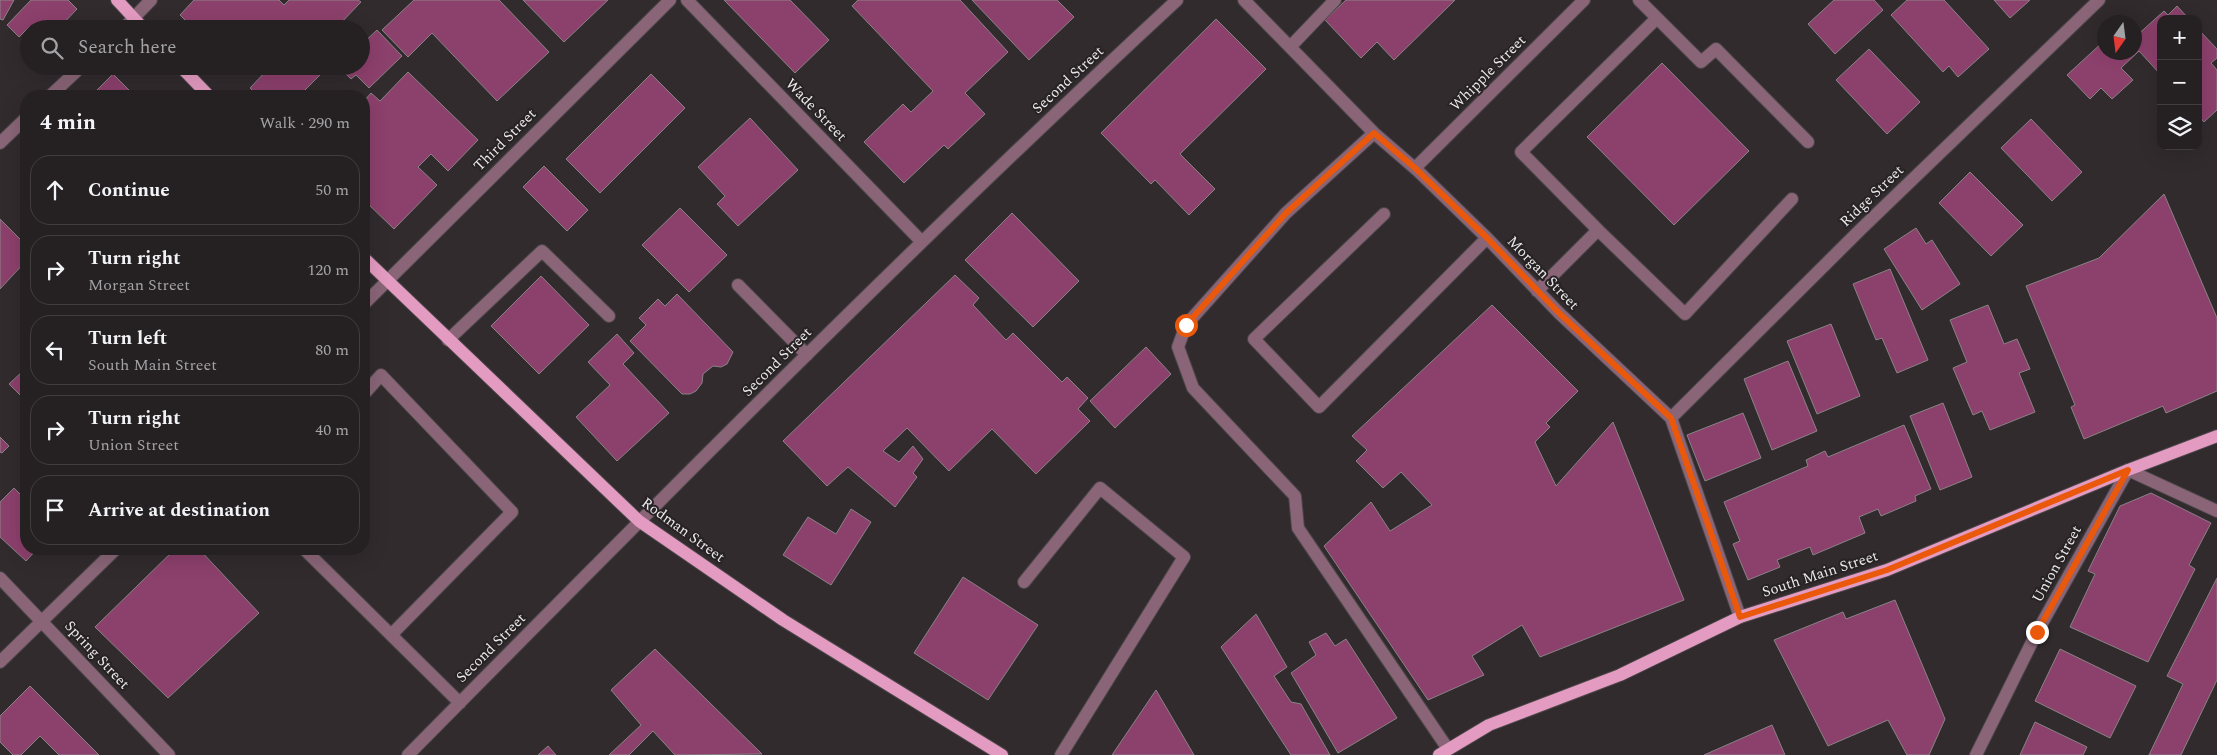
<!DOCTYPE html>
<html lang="en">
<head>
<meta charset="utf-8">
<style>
	body { margin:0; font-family:Spectral,serif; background:#312d2f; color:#f1f3f6 }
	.controls { position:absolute; right:15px; top:15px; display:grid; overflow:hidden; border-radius:10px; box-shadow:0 5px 20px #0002 }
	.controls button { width:45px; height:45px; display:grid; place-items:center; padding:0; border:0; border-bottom:1px solid #423e40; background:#252022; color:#f1f3f6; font:25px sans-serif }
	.compass { position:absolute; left:2097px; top:15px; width:45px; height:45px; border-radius:50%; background:#252022; box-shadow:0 5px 20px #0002; rotate:194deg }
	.stop { position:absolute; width:15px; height:15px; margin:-11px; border:4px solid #ea580c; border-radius:50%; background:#fff }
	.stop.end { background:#ea580c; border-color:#fff; box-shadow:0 1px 5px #0008 }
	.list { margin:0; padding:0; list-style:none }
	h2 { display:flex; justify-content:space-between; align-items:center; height:65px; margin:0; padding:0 20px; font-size:21px }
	h2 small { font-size:16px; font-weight:400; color:#a3a3a5 }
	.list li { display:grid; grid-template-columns:32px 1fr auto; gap:15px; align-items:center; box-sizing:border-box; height:70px; margin:0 10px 10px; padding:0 10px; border:1px solid #423e40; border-radius:20px }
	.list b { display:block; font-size:19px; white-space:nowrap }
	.list p { margin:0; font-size:16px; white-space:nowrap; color:#a3a3a5 }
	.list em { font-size:16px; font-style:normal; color:#a3a3a5 }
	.icon { flex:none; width:28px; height:28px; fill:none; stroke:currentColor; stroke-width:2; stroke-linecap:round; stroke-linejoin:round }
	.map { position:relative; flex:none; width:2217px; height:755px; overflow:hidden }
	.search { position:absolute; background:#252022; box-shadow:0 5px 20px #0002; left:20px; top:20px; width:350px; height:55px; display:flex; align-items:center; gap:12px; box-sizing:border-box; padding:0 18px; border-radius:28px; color:#a3a3a5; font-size:19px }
	.panel { position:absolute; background:#252022; box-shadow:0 5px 20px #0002; left:20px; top:90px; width:350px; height:465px; border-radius:20px }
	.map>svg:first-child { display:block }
</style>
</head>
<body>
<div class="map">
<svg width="2217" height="755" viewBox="0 0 2217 755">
	<rect width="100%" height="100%" fill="#312b2e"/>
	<path fill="#8c406c" stroke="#8a8386" d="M0,0H14L3,20L0,19Z
		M31,0H68L77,9L58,29L29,27L19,37L7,25Z
		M194,0H279L284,5L289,0H358L361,2L335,29H308L306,27L305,29H194L180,15Z
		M414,0H499L549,52L497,101L432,33L408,57L382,30Z
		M523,0H608L564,42Z
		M724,0H790L829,40L795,73Z
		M858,0H960L1008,52L965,93L985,114L948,149L944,145L904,183L864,142L903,104L911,112L933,91L852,6Z
		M972,0H1057L1074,17L1029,60Z
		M1346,0H1455L1394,60L1377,42L1361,58L1325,20Z
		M1834,0H1874L1883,10L1835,54L1808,24Z
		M1907,0H1944L1989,49L1958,77L1949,66L1943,72L1891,15Z
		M1994,0H2030L2010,18Z
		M2177,6L2189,19H2161V75L2139,51L2121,68L2133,80L2112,99L2101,88L2090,99L2067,75L2104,41V52H2134V38L2164,11L2168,15Z
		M1216,19L1266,69L1180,154L1215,189L1189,215L1155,180L1151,184L1101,133Z
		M2198,29L2217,49V58L2211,63L2217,70V110L2204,122L2198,115Z
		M377,30L402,56L369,88L356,75L351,79L339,67L361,66V45Z
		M1869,49L1920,102L1887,134L1836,80Z
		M1662,63L1749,151L1674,225L1587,137Z
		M233,66H250L242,75Z
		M271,66H313L321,74L299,96H258L250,88Z
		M408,72L478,140L448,171L431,154L418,167L437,185L394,229L364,200V101L371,93L380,101Z
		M113,74L135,96H91Z
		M651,74L685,108L600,193L566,159Z
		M750,118L798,170L738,226L717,204L725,196L698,167Z
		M2031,119L2082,172L2052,201L2001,148Z
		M544,166L588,210L567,231L523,187Z
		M1970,172L2023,225L1991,256L1939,203Z
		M2164,194L2217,318V391L2166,413L2163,406L2084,439L2071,407L2075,405L2026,286L2099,258Z
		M680,208L727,255L689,292L642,245Z
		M1012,213L1079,281L1033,327L965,260Z
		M0,219L26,245V261L0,289Z
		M1916,228L1926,244L1932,240L1960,284L1922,310L1884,249Z
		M1890,269L1928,360L1897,373L1882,338L1876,340L1853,284Z
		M955,275L979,298L973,305L1006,340L1013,333L1062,382L1067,377L1088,398L1078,409L1090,421L1036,474L992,429L949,471L907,428L883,451L899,462L913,446L923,459L913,473L917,477L895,507L848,467L827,486L783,441Z
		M541,276L589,325L539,374L491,326Z
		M677,294L733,352L727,364L721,367L713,366L703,374L702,383L696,391L690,394H682L630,341L646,325L639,318L658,299L665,306Z
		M1492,305L1578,391L1546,423L1550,427L1535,442L1556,486L1613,422L1684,600L1540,657L1522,625L1472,656L1484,675L1428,700L1324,546L1371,502L1390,531L1432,505L1401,472L1383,488L1356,461L1367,450L1352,436Z
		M1988,305L2004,344L2017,339L2030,369L2019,373L2035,412L1990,430L1982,411L1973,415L1953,368L1967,362L1950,320Z
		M1831,324L1860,396L1817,414L1787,341Z
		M617,334L634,353L623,364L669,413L617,461L576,417L610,385L588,362Z
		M1146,347L1171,374L1115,428L1090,401Z
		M1788,361L1817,431L1772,450L1744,379Z
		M23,371L26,375V401L9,384Z
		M1943,403L1972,477L1940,490L1910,416Z
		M1743,413L1761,458L1705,481L1687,435Z
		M1904,425L1931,489L1915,496L1916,501L1881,516L1878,509L1859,517L1865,533L1813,555L1810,547L1777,560L1780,567L1748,580L1733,544L1740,541L1724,502L1808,466L1806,460L1825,451L1828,457Z
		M0,437L9,446L2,453L0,452Z
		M14,488L26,500V549H37L26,561L0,537V502Z
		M2151,493L2211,523L2189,565L2195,569L2148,662L2070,627L2095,574L2088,571L2120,506Z
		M851,509L871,522L831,585L783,555L808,517L836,534Z
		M175,549H199L259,613L168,698L95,627Z
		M963,577L1038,625L988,700L914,653Z
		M2217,578V680L2181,755H2149L2183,684L2167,676Z
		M1895,600L1945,719L1929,755H1907L1888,720L1828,746L1774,640L1843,612L1846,619Z
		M1256,614L1287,667L1274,676L1291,702L1301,704L1330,755H1291L1221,647Z
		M1326,633L1335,646L1346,639L1397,718L1338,753L1291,673L1316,655L1309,642Z
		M655,649L762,754L675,755L653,731L629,755H609L641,725L611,690Z
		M2060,649L2136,686L2110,738L2035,701Z
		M30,686L99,755H59L40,736L21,755H13L0,742V716Z
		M1156,690L1194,755H1112Z
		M2035,722L2087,747L2083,755H2020Z
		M1772,725L1785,755H1704Z
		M548,746L556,755H538Z"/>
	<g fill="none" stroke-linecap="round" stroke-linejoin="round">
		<g stroke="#4b4648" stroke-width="14">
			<path id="minor" d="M687,0L922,242
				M1244,0L1374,133L1418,171L1487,238L1559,313L1671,418L1740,617
				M1639,0L1701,62L1716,49L1808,142
				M123,29L151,0
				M1291,46L1335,0
				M50,96L82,66
				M1374,133L1286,213L1186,325L1178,347L1193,388L1295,496L1298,528L1448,749
				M0,143L26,118
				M1415,168L1584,0
				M1384,214L1254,339L1319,407L1487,238
				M1598,230L1685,314L1792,199
				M738,285L807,355
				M1537,291L1598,230L1521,152L1657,18
				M364,304L670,0
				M448,340L542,251L609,316
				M364,394L381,375L512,512L391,635
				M1671,418L1861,229L2099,0
				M304,549L460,703
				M0,578L169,755
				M1024,582L1100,488L1184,557L1061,755
				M0,662L116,549
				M408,755C661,499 913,244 1177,0
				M1976,755L2037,632L2128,470L2217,511"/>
		</g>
		<g stroke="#4b4648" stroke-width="14">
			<path id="major" d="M117,0L144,29
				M180,66L209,96
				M364,258L639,521L783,620L1002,755
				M1439,755L1489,725L1620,675L1740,617L1887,570L2128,470L2217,436"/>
		</g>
		<use href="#minor" stroke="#896577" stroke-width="12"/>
		<use href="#major" stroke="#e49bc1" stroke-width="12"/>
	</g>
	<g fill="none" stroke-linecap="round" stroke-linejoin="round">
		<path stroke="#ea580c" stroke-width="6" d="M1186,325L1286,213L1374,133L1415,168L1487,238L1559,313L1671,418L1740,617L1887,570L2128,470L2037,632"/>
	</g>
	<g text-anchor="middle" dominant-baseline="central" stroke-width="4" stroke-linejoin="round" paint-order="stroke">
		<g font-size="15" fill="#ece9ea" stroke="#272224">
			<text transform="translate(1488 73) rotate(-45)">Whipple Street</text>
			<text transform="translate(1068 80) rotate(-43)">Second Street</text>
			<text transform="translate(816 110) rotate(46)">Wade Street</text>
			<text transform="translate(505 140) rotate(-45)">Third Street</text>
			<text transform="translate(1872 196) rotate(-44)">Ridge Street</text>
			<text transform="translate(1543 273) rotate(46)">Morgan Street</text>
			<text transform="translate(777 362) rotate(-45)">Second Street</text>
			<text transform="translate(683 530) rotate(36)">Rodman Street</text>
			<text transform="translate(2057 564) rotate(-61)">Union Street</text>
			<text transform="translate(1820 574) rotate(-18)">South Main Street</text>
			<text transform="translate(491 648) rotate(-45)">Second Street</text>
			<text transform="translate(97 655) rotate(47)">Spring Street</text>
		</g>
	</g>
</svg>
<div class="controls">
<button>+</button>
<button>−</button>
<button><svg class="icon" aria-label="layers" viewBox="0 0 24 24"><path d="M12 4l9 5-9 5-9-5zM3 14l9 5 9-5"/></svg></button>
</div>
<svg class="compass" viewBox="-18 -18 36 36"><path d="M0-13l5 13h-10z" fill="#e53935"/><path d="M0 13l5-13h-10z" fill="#a3a3a5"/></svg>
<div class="stop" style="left:1186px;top:325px"></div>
<div class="stop end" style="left:2037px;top:632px"></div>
<div class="search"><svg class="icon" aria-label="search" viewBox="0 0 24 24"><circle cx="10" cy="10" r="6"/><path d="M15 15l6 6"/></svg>Search here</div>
<section class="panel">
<h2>4 min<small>Walk · 290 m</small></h2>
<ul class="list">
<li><svg class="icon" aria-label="ahead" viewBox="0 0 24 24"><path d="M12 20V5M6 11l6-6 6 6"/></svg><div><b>Continue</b></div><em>50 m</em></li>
<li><svg class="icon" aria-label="right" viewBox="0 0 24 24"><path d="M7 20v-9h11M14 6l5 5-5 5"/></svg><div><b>Turn right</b><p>Morgan Street</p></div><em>120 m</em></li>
<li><svg class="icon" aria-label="left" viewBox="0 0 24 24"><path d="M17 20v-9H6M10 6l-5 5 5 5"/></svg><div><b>Turn left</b><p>South Main Street</p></div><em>80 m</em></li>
<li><svg class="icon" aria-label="right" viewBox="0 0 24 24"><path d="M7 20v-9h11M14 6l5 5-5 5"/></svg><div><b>Turn right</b><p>Union Street</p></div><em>40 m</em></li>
<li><svg class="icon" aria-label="arrive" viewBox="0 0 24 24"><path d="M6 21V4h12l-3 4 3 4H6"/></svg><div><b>Arrive at destination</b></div></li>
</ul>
</section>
</div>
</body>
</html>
